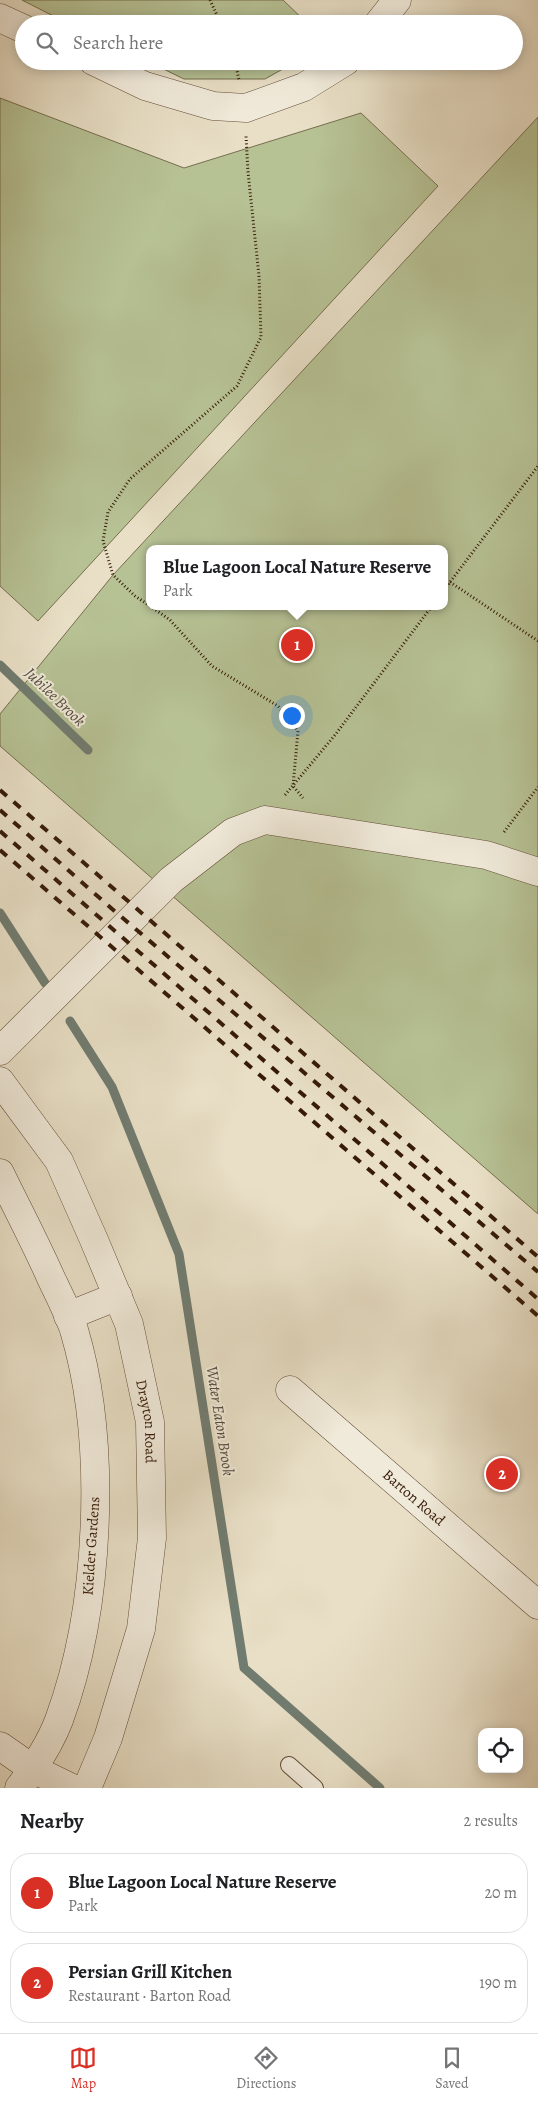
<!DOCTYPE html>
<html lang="en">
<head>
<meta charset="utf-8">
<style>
	body { margin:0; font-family:Alegreya,serif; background:#f2f2f2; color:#202124 }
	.controls { position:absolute; right:15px; bottom:15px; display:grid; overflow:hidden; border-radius:10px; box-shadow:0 2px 12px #0003 }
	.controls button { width:45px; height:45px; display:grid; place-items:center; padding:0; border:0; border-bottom:1px solid #e0e0e0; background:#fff; color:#202124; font:25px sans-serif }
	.you { position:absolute; left:291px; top:715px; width:18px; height:18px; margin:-12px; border:4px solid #fff; border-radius:50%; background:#1a73e8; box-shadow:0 0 0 8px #1a73e833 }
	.badge { display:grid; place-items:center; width:32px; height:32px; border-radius:50%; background:#d93025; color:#fff; font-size:16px; font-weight:700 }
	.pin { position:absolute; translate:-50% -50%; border:2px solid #fff; box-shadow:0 1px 5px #0006 }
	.popup { position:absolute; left:146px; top:545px; width:302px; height:65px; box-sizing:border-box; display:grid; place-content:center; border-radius:10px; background:#fff; filter:drop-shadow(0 1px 4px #0005); font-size:16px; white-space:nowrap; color:#757577 }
	.popup b { font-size:19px; color:#202124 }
	.popup::after { content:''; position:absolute; left:50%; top:100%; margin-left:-10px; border:10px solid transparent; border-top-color:#fff }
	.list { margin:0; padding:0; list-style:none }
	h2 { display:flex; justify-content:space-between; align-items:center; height:65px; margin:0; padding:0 20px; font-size:21px }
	h2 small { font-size:16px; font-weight:400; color:#757577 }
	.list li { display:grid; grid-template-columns:32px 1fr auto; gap:15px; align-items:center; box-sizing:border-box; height:80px; margin:0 10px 10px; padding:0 10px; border:1px solid #e0e0e0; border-radius:20px }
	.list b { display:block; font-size:19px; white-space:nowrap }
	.list p { margin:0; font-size:16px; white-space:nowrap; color:#757577 }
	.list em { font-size:16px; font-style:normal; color:#757577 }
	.icon { flex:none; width:28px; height:28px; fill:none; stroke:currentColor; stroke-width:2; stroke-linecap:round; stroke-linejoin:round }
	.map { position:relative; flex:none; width:538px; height:1788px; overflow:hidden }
	.search { position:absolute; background:#fff; box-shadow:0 2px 12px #0003; left:15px; right:15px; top:15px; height:55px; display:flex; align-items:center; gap:12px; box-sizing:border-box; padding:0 18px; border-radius:28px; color:#757577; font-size:19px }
	.sheet { height:245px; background:#fff }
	nav { display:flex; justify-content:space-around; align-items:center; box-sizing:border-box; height:70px; border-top:1px solid #e0e0e0; background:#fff; font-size:14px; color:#757577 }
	nav a { display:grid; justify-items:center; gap:2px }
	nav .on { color:#d93025 }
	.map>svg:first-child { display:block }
</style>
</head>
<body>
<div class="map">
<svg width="538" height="1788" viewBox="0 0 538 1788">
	<rect width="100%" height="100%" fill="#e8dfc6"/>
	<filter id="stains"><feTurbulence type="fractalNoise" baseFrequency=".004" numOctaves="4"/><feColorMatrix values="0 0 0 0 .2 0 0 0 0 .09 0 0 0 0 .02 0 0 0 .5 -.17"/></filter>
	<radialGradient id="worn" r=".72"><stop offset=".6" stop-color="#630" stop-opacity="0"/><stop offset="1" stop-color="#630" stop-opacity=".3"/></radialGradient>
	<path fill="#b6c194" stroke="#766e4e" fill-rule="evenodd" d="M22,0H283L308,24H69Z
		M147,61H297L265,79H184Z
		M0,98L184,168L361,113L438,186L38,621L0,586Z
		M538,117V1214L0,746V714L113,575ZM150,549H444V606H150Z"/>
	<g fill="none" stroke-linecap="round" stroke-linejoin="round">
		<path stroke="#717c70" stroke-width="9" d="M0,665L88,750
			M0,913L45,983
			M70,1021L112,1087L179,1254L244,1668L380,1788"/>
		<g stroke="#634c38" stroke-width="18">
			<path id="service" d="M289,1765L315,1788"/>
		</g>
		<g stroke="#634c38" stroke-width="29">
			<g id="minor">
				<path d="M0,18L24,29"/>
				<path d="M378,24L397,0"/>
				<path d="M93,61L145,86L213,106L246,108L304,87L346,61"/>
				<path d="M0,1051L171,880L233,832L265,820L486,855L538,872"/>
				<path d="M0,1173C17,1208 35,1242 51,1278C59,1295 68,1312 74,1330C108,1444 100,1609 59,1720C50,1744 34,1768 19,1788"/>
				<path d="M68,1316L118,1296"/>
				<path id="s1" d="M290,1390L538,1605"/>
				<path d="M0,1746L33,1769L72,1788"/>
			</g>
		</g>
		<g stroke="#634c38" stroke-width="29">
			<g id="tertiary">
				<path id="s2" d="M0,1081L59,1161L94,1240L129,1324L150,1422L152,1538L141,1629L108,1738L87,1788"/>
			</g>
		</g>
		<path stroke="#371b08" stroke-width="3" stroke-dasharray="1 2.5" stroke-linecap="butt" d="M210,0L221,24
			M235,61L239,80
			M450,582L538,641
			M444,590L538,466
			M150,606L135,596L113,575L103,541L108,512L130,479L237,386L261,337L259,276L248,172L246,136
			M150,606L170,620L212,666L278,706L298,731L293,786L303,798
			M285,795L335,735L432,606
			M504,832L538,787"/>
		<use href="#service" stroke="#f0eada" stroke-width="16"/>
		<use href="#minor" stroke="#f0eada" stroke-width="28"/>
		<use href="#tertiary" stroke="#f0eada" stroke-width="28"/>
		<path stroke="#371b08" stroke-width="4" stroke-dasharray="9 9" stroke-linecap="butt" d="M0,790L538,1257
			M0,810L111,908L538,1272
			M0,831L538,1299
			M0,850L538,1316"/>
	</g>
	<g text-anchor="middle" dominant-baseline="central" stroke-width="4" stroke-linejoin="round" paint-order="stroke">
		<g font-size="15" fill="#371b08" stroke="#f0eada">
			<text stroke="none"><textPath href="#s2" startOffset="376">Drayton Road</textPath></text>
			<text stroke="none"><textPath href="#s1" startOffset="164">Barton Road</textPath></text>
			<text transform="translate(91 1546) rotate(-86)">Kielder Gardens</text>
		</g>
		<g font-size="16" font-style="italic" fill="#544b3c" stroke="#f0eada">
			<text transform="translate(55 697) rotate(44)">Jubilee Brook</text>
			<text transform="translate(220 1421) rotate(81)">Water Eaton Brook</text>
		</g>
	</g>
	<rect width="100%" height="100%" filter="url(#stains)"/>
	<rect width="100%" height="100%" fill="url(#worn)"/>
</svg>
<div class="controls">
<button><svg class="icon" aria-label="locate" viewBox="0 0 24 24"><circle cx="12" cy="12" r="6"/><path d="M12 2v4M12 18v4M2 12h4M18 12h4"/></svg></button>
</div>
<div class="you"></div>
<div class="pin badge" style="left:297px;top:645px">1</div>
<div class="popup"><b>Blue Lagoon Local Nature Reserve</b>Park</div>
<div class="pin badge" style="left:502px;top:1474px">2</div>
<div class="search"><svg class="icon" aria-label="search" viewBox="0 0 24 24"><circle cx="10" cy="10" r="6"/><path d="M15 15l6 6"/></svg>Search here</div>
</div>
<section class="sheet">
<h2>Nearby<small>2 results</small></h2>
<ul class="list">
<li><span class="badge">1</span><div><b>Blue Lagoon Local Nature Reserve</b><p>Park</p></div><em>20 m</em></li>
<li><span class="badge">2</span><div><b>Persian Grill Kitchen</b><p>Restaurant · Barton Road</p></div><em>190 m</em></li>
</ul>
</section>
<nav>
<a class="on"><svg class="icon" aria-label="map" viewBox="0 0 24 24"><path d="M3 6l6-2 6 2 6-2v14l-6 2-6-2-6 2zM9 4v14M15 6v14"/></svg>Map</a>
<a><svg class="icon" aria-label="directions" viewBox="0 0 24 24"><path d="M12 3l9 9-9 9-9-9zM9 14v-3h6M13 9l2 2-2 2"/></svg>Directions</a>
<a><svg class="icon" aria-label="saved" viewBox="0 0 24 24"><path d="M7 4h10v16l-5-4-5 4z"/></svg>Saved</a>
</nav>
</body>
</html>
